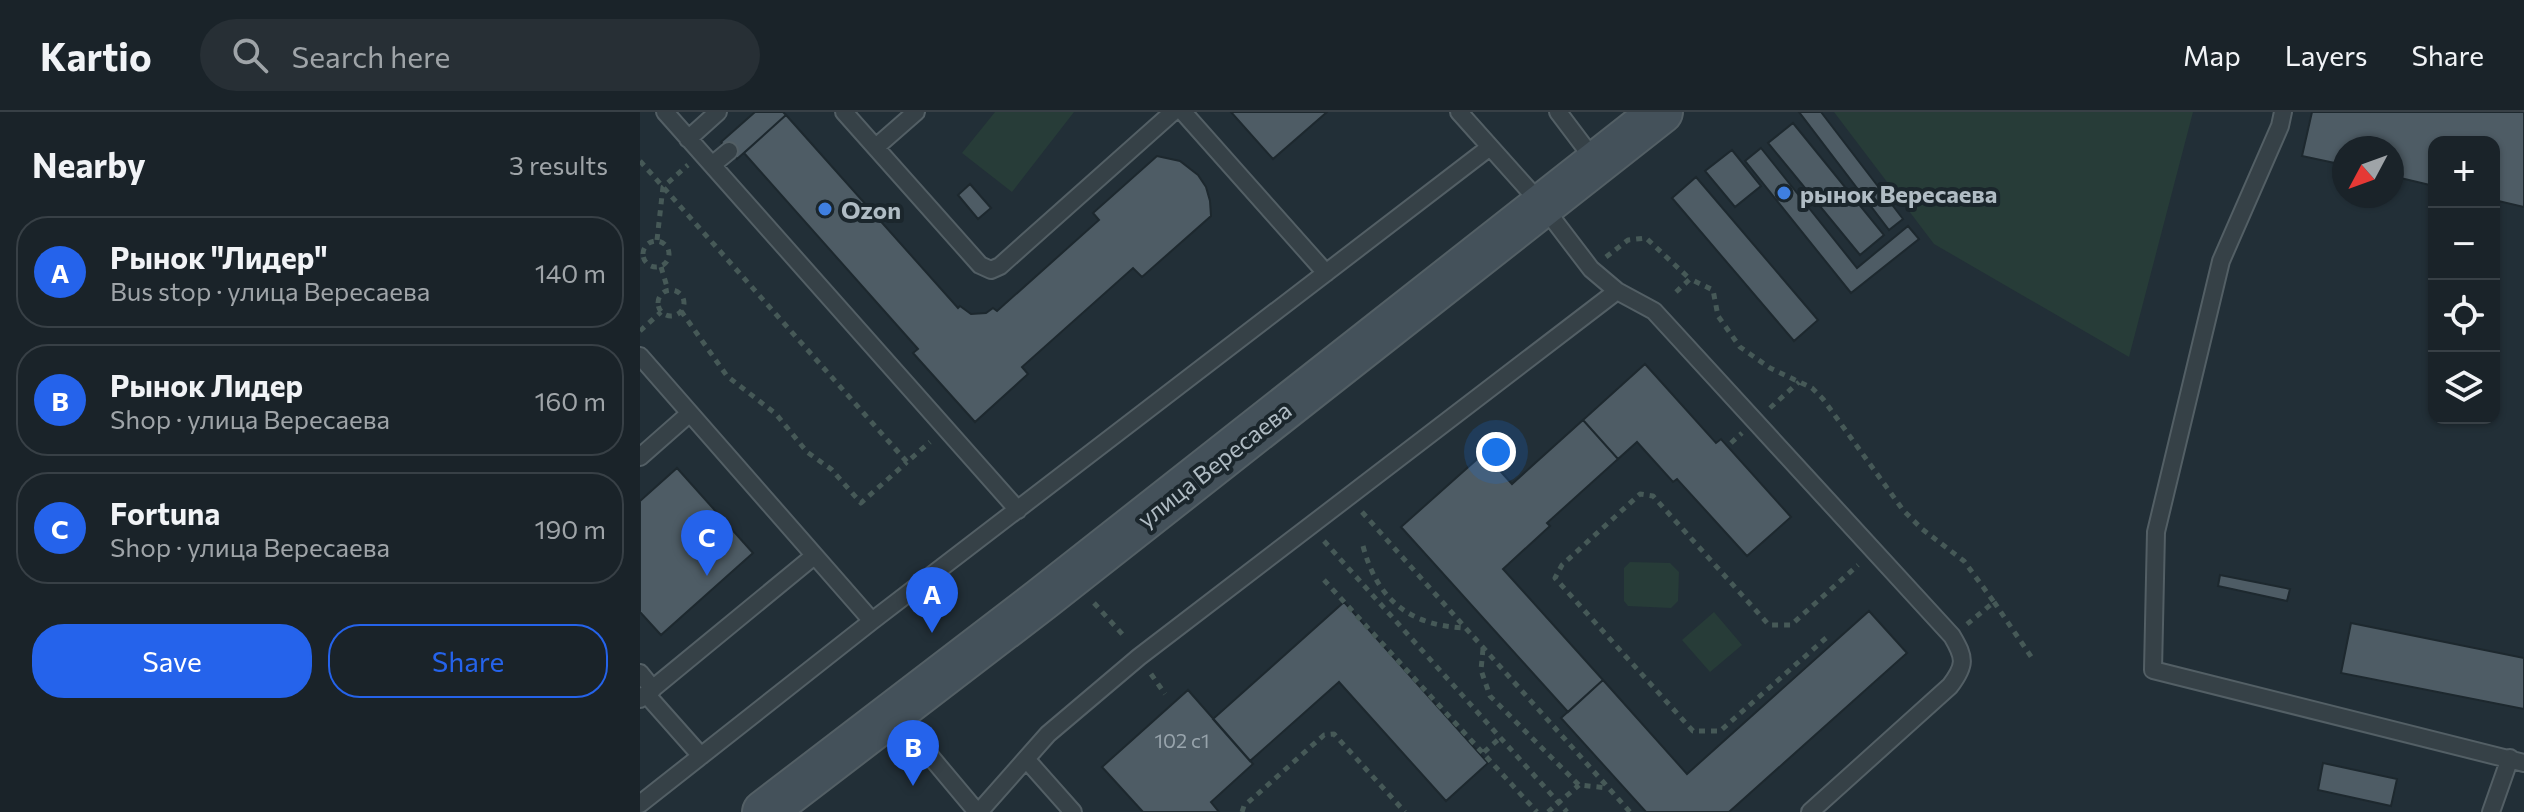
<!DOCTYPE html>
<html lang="en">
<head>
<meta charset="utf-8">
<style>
	body { margin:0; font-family:Commissioner,sans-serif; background:#272f35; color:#f1f3f6 }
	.controls { position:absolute; right:24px; top:24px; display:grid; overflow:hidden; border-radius:16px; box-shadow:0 2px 6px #0004 }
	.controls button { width:72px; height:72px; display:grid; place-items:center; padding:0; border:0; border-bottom:2px solid #384046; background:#1a2329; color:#f1f3f6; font:40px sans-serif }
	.compass { position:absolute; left:1692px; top:24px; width:72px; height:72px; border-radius:50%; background:#1a2329; box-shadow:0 2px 6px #0004; rotate:229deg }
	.you { position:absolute; left:856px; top:340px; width:28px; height:28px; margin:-20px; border:6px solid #fff; border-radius:50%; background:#1a73e8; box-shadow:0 0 0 12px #1a73e833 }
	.badge { display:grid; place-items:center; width:52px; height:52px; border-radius:50%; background:#2563eb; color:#fff; font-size:26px; font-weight:700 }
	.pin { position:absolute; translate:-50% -66px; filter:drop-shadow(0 2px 4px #0008) }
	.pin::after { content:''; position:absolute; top:42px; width:28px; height:24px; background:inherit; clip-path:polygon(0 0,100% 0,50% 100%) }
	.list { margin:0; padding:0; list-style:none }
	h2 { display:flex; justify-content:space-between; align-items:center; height:104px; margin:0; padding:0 32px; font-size:34px }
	h2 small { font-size:26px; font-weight:400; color:#9fa4a8 }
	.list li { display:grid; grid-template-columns:52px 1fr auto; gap:24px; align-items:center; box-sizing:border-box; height:112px; margin:0 16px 16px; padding:0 16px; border:2px solid #384046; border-radius:32px }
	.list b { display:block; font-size:30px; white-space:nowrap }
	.list p { margin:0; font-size:26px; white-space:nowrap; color:#9fa4a8 }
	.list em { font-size:26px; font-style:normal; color:#9fa4a8 }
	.actions { display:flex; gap:16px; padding:24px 32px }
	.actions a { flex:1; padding:18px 0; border:2px solid #2563eb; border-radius:32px; text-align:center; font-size:28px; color:#2563eb }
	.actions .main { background:#2563eb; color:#fff }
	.icon { flex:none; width:44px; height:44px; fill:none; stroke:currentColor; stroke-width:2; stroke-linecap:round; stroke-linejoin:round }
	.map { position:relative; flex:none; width:1884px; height:700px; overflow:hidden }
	header { display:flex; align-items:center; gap:48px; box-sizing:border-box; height:112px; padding:0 40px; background:#1a2329; border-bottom:2px solid #384046 }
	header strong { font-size:38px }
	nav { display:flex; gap:44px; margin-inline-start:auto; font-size:28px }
	.search { width:560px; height:72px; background:#272f35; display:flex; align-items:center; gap:20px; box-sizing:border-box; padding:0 28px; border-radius:44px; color:#9fa4a8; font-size:30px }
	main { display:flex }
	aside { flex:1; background:#1a2329 }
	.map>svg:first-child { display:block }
</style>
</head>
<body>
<header>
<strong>Kartio</strong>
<div class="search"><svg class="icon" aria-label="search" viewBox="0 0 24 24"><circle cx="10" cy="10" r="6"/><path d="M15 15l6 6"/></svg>Search here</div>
<nav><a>Map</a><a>Layers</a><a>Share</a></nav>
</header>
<main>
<aside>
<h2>Nearby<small>3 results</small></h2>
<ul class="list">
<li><span class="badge">A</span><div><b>Рынок &quot;Лидер&quot;</b><p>Bus stop · улица Вересаева</p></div><em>140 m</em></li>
<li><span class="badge">B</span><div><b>Рынок Лидер</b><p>Shop · улица Вересаева</p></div><em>160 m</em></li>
<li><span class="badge">C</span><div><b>Fortuna</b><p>Shop · улица Вересаева</p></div><em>190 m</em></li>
</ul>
<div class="actions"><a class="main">Save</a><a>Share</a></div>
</aside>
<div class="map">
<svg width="1884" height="700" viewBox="0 0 1884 700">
	<rect width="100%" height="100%" fill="#222f37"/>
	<path fill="#273c38" d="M355,0H434L372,80L322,41Z
		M1194,0H1553L1489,245L1294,132Z
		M990,450L1030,451L1039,460L1038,489L1031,496L988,494L984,489V456Z
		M1074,500L1102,533L1070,560L1042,528Z"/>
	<path fill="#4e5c65" stroke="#1d282e" stroke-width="2" d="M115,0H143L146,3L97,47L81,30Z
		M591,0H687L633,47Z
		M1159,0H1181L1263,107L1249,118Z
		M1672,0H1884V95L1854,88V30H1794V74L1752,64V36H1704V53L1662,44Z
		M146,3L318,196L320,194L331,202L346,201L353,196L357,199L459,108L453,101L517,44L540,49L558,63L566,75L570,89L571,104L502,165L493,156L382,255L388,262L335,310L273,241L278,237L104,41Z
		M1153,11L1244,123L1220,143L1128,31Z
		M1121,36L1217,156L1268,114L1279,127L1211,181L1105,49Z
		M1092,38L1121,74L1095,95L1065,59Z
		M1056,65L1178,208L1154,229L1032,86Z
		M330,72L351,96L338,107L318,83Z
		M1005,252L1076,331L1081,327L1151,405L1107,444L1037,367L1033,370L997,330L978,347L943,308Z
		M943,308L978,347L907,411L910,414L863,457L963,568L928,600L761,415L844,341L872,372Z
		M37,356L113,441L21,523L0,500V389Z
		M1580,463L1650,477L1647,489L1578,474Z
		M704,490L848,651L806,689L699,570L610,649L573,607Z
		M1229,499L1267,541L1089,700H1006L921,606L963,568L1047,662Z
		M1711,511L1884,546V597L1701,561Z
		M548,578L613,652L571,690L579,700H503L462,655Z
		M1683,651L1757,667L1751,694L1678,678Z"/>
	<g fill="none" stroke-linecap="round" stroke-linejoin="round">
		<g stroke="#535f65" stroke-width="20">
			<path id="service" d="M25,0L378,398
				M204,0L340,153L351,158L360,154L533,0
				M543,0L686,161
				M819,0L903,94L951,157L977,179L1014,199L1312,524C1325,546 1326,553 1310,574L1170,700
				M918,0L955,49
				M1643,0L1640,14L1581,149L1516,420L1513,558L1884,651
				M48,27L78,0
				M236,35L276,0
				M72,53L89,39
				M0,244L232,509
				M0,345L50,301
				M0,561L13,577
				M6,582L61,644
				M0,587L174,444
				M255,602L337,700
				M386,647L433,700
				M0,692L232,509L850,35
				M339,700L408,622L499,545L977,179
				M1851,700L1870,646"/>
		</g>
		<g stroke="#535f65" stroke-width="46">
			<path id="secondary" d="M124,700L402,487L1021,0"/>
		</g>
		<path stroke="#465957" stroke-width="5" stroke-dasharray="6 6" stroke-linecap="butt" d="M0,49L267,350L290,330
			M17,128L23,75L48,53
			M3 142a13 13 0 1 1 26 0a13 13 0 1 1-26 0Z
			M966,145L988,128L1006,126L1050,167
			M21,155L28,178
			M18 191a13 13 0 1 1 26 0a13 13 0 1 1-26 0Z
			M1036,180L1050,167L1073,178L1078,204L1100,235L1130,256L1172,276L1183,287L1263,398L1282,417L1324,449L1354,490L1326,513
			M41,199L87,264L136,302L167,340L191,357L221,391L267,350
			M0,219L21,200
			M1130,296L1159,270
			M1091,331L1102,321
			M722,400L990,700
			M684,429L927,700
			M723,434C737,487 769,514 826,516
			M684,468L897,700
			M1354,490L1392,546
			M454,491L483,523
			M1186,526L1080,619H1053L915,466L922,453L1000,382L1013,384L1129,513H1151L1218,453
			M843,537L841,558L850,584L939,673L968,676
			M511,562L525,582
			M844,640L860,626
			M602,700L604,694L684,623L694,622L765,700
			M908,700L939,673"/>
		<use href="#service" stroke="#364147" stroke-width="16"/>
		<use href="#secondary" stroke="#44515a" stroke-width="42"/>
	</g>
	<g fill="#3f7fe0" stroke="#1b262c" stroke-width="3">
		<circle cx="1144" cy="81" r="8"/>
		<circle cx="185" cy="97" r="8"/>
	</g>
	<g text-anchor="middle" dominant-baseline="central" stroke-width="8" stroke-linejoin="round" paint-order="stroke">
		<g font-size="20" fill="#98a4ac">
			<text x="542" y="628">102 с1</text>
		</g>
		<g font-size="24" font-weight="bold" fill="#b0bcc4" stroke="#1b262c" text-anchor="start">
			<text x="1160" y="81">рынок Вересаева</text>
			<text x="201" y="97">Ozon</text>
		</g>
		<g font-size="24" fill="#b0bcc4" stroke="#1b262c">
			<text transform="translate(574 352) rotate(-38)">улица Вересаева</text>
		</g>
	</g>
</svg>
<div class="controls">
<button>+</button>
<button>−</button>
<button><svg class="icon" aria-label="locate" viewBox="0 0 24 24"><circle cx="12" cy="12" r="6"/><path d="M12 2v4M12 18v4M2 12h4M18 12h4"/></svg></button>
<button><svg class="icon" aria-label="layers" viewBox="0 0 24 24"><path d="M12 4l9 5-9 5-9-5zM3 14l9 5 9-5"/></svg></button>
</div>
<svg class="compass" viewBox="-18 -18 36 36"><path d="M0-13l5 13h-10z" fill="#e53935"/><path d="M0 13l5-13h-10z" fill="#9fa4a8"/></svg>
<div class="you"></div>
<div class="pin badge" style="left:292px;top:521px">A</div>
<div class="pin badge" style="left:273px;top:674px">B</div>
<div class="pin badge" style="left:67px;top:464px">C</div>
</div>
</main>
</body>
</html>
